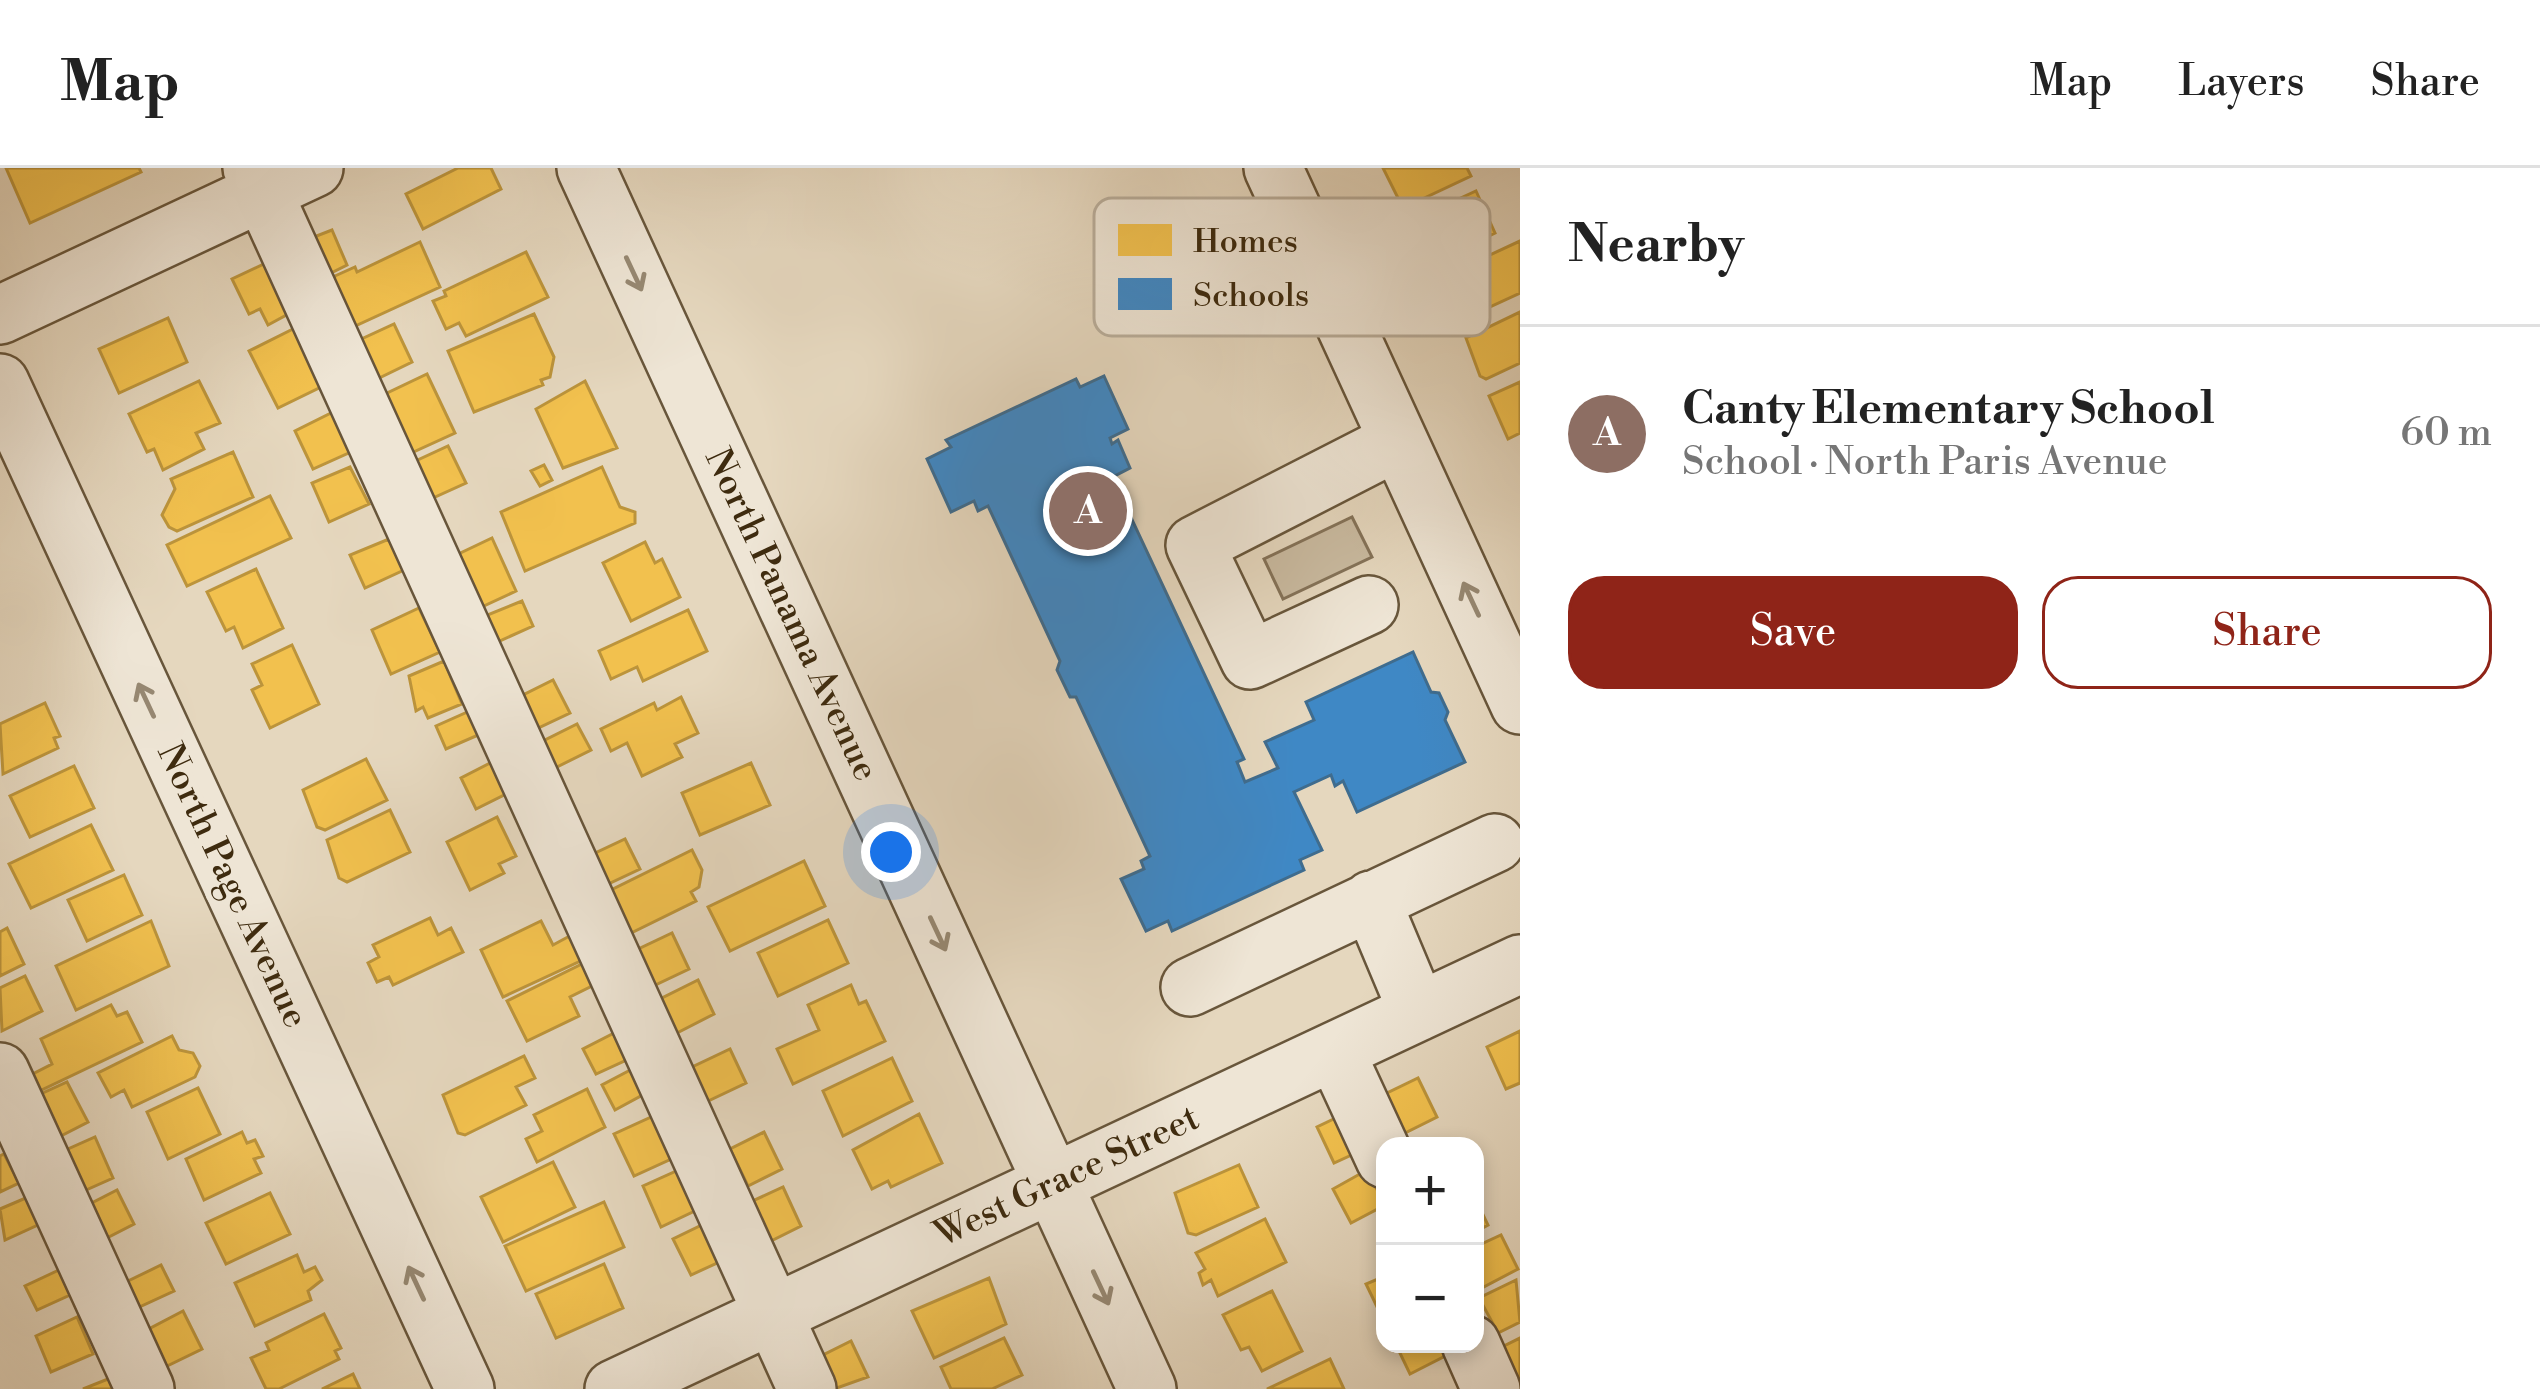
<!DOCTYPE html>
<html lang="en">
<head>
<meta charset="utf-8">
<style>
	body { margin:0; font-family:"Libre Bodoni",serif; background:#f6f6f6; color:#222 }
	.controls { position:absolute; right:36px; bottom:36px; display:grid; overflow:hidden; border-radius:24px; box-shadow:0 6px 18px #0003 }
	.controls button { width:108px; height:108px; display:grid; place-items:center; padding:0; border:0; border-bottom:3px solid #e0e0e0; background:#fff; color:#222; font:60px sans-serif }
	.you { position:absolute; left:891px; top:684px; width:42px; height:42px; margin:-30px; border:9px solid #fff; border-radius:50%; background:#1a73e8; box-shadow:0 0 0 18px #1a73e833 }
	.badge { display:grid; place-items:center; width:78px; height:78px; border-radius:50%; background:#8f2418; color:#fff; font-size:39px; font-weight:700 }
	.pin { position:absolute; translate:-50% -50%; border:6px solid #fff; box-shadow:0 3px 12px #0006 }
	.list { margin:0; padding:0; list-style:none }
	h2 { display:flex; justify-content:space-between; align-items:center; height:156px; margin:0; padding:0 48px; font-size:51px }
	h2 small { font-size:39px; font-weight:400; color:#767676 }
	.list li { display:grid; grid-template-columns:78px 1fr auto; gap:36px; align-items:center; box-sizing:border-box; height:216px; padding:0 48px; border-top:3px solid #e0e0e0 }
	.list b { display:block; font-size:45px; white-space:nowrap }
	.list p { margin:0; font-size:39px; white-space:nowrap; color:#767676 }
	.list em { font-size:39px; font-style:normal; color:#767676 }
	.actions { display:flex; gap:24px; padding:36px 48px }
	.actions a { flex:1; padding:27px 0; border:3px solid #8f2418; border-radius:36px; text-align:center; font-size:42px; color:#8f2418 }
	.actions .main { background:#8f2418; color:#fff }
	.map { position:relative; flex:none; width:1520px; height:1221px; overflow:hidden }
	header { display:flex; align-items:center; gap:72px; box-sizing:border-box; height:168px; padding:0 60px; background:#fff; border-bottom:3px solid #e0e0e0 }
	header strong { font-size:57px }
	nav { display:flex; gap:66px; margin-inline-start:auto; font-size:42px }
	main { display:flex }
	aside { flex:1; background:#fff }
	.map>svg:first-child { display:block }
</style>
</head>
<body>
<header>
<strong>Map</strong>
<nav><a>Map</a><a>Layers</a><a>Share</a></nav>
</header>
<main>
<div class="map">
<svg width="1520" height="1221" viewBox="0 0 1520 1221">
	<rect width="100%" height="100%" fill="#e5d7be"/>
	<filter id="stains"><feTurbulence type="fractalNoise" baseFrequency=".00167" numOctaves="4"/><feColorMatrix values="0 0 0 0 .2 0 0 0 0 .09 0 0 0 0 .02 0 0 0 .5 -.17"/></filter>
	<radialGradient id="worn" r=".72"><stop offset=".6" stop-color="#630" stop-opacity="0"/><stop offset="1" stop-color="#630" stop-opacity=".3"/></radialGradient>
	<path fill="#c9baa0" stroke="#847258" stroke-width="3" d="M1352,349L1372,389L1283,431L1264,391Z"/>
	<path fill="#f2c14e" stroke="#bc943b" stroke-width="3" d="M6,0H139L141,4L30,55Z
		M458,0H491L501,21L423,61L406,26Z
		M1383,0H1467L1471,8L1403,40Z
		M1476,23L1495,65L1433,95L1426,93L1411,53Z
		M332,62L347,97L323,109L306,72Z
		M1520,73V125L1455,155L1436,112Z
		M420,74L440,119L353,159L333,115L335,108L355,99L357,104Z
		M526,84L548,129L466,168L459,155L446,161L433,133L446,128L444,123Z
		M266,95L290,145L268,157L260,141L249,146L232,111Z
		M1520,144V195L1486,211L1480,208L1466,170Z
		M534,146L554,189L550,209L541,212L543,217L474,244L448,183Z
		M168,150L187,194L119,225L99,181Z
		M394,156L412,194L373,213L355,174Z
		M295,160L323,218L278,240L249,183Z
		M427,206L455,265L409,286L383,227Z
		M199,213L220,255L196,265L204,281L163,302L154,281L147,284L129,246Z
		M585,213L617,280L563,300L536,241Z
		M1520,214V265L1508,271L1489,228Z
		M333,244L353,283L313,301L295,263Z
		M448,278L466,315L424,334L407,297Z
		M233,284L253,329L177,363L169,359L162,347L175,321L171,311Z
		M544,297L552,312L540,318L531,303Z
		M350,299L369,336L329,354L312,315Z
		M602,299L620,339L635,344V355L525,403L501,344Z
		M270,328L291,370L187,418L167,377Z
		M492,370L516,423L473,443L450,390Z
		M389,371L404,402L365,420L350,387Z
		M645,374L655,395L662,391L680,429L631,453L603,395Z
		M256,401L283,460L243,480L234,459L226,463L207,424Z
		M522,433L533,458L493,476L480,450Z
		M419,440L440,484L391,506L372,462Z
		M688,442L707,483L643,513L637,499L611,511L599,483Z
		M292,477L319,536L270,560L252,522L262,517L252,496Z
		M444,493L462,536L428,550L423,539L416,543L409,508Z
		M553,512L570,545L534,562L517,530Z
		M681,529L698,565L675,576L682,589L642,608L627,575L611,583L601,561L654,535L657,542Z
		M45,535L60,568L54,570L58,580L3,606L0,556Z
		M472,542L483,565L446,581L436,558Z
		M577,556L591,582L551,602L539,575Z
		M366,591L387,632L325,662L317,659L303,622Z
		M494,593L510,624L476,641L461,610Z
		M751,595L770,637L700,667L682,625Z
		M74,598L94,640L30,669L10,628Z
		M390,642L410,684L347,714L339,710L327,672Z
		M497,649L516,688L499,696L504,705L470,722L447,674Z
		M91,657L113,702L31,740L9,696Z
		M625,671L640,701L606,717L591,687Z
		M692,682L702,702L699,719L691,724L696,733L627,767L605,725Z
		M804,693L825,738L730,783L708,739Z
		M124,707L142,747L87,773L68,732Z
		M430,750L438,767L451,760L463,784L393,817L389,809L377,814L368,795L379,789L373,777Z
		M828,752L848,795L778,828L758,785Z
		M151,753L169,798L76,842L56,798Z
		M541,753L553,777L577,764L589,789L503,829L481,782Z
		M7,760L24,796L0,808V764Z
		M672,765L689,801L649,820L632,784Z
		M592,791L602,813L570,829L579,848L527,873L507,833Z
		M25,808L42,843L2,863L0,820Z
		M698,812L714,846L675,866L658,832Z
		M851,817L859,836L866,833L885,873L793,916L777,881L819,862L808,837Z
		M111,837L117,848L127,844L142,874L31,927L23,911L52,896L41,871Z
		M620,862L633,889L596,906L583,881Z
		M1520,863V915L1506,921L1487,879Z
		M172,868L179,882L193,885L200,898L195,909L132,939L124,922L111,929L98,905Z
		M730,881L746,915L706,934L690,900Z
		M524,888L535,910L516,919L526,937L465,967L458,965L443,927Z
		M892,890L912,933L843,968L823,923Z
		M636,899L648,924L615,942L602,917Z
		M1418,910L1437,949L1403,966L1383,927Z
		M67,914L88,954L53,972L32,930Z
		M198,920L220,966L168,991L147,944Z
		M587,921L605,959L537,994L526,971L542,963L534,947Z
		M660,945L680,987L634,1008L614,966Z
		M919,946L942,995L891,1019L888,1013L872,1021L853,982Z
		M1342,947L1358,984L1334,995L1317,959Z
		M242,964L247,975L255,972L263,988L254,991L261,1005L204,1032L186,991Z
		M764,964L782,1001L748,1018L730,981Z
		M95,969L113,1010L77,1026L59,985Z
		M4,986L19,1015L0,1024V988Z
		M553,994L575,1039L503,1074L481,1029Z
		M1239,997L1258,1039L1196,1067L1188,1065L1175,1025Z
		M683,1000L701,1040L661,1059L643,1018Z
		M1367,1002L1385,1037L1351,1055L1333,1021Z
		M783,1019L801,1058L765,1076L746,1036Z
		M117,1022L134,1056L101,1073L84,1039Z
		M270,1025L290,1066L226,1096L206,1055Z
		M28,1029L40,1056L5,1072L0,1041Z
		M1475,1030L1488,1057L1475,1064Z
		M604,1034L624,1079L526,1123L505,1078Z
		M1265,1051L1286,1094L1218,1128L1211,1112L1203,1117L1199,1105L1205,1101L1196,1085Z
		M710,1053L728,1090L691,1107L673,1071Z
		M1501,1067L1518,1101L1476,1123L1475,1079Z
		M297,1087L304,1104L315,1099L322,1112L308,1123L311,1132L255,1158L235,1115Z
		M604,1096L623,1140L556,1170L536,1126Z
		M161,1097L174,1123L135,1141L124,1115Z
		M59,1102L70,1127L37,1142L25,1118Z
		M1385,1108V1140L1379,1143L1366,1116Z
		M989,1110L1006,1156L934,1190L912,1143Z
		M1516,1112L1520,1154L1498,1165L1479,1130Z
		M1272,1123L1302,1183L1262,1203L1249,1179L1241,1182L1223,1147Z
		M183,1143L202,1181L163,1200L145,1163Z
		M324,1146L341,1180L335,1183L339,1191L279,1221H266L251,1190L269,1182L266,1175Z
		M77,1149L93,1186L51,1204L36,1168Z
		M1004,1170L1022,1207L992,1221H951L941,1199Z
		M1520,1170V1216L1502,1179Z
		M851,1173L868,1209L834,1221L819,1189Z
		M1403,1176H1444L1449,1186L1410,1206L1397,1179Z
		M1330,1191L1344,1221H1267Z
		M353,1206L360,1221H322Z
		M113,1209L118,1221H83Z"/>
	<path fill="#3f88c5" stroke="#3f6c8e" stroke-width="3" d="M1104,208L1128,261L1110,270L1112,276L1118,272L1130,300L1107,312L1115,328L1120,326L1244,591L1237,594L1245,614L1278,600L1265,574L1314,552L1306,534L1413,484L1431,524L1439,525L1448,544L1445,552L1465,594L1357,644L1343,613L1335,618L1331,607L1294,624L1322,682L1300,692L1304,702L1172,763L1168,753L1146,763L1121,711L1144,701L1141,693L1150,688L1076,529H1070L1057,502L1060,493L988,338L978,343L974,333L951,344L927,291L951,279L946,272L1076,211L1080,219Z"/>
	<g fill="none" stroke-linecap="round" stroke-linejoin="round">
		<g stroke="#68563b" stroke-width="62">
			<path id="minor" d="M252,0L807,1221
				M586,0L1147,1221
				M1273,0L1520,537
				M0,147L314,0
				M0,215L465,1221
				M1369,437L1250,492L1195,377L1398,273
				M1371,732L1418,844
				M1190,819L1495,675
				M1335,883L1385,991
				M0,904L145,1221
				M1471,1176L1491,1221
				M614,1221L1520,796"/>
		</g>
		<use href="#minor" stroke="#eee5d5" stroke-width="57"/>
	</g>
	<defs><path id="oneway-shaft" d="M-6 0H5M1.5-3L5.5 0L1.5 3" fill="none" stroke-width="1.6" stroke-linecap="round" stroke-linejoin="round" transform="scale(3)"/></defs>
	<g stroke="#968872">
		<use href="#oneway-shaft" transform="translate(634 106) rotate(65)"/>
		<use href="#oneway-shaft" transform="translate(1471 431) rotate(-115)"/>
		<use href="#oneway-shaft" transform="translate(146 532) rotate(-115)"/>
		<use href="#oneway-shaft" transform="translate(938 766) rotate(65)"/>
		<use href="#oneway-shaft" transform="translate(416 1115) rotate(-115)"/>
		<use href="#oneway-shaft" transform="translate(1101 1120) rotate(65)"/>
	</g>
	<g text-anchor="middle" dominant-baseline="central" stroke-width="12" stroke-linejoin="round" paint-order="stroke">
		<g font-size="36" fill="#3e2b0f" stroke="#eee5d5">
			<text transform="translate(791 447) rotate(65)">North Panama Avenue</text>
			<text transform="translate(232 718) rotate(65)">North Page Avenue</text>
			<text transform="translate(1067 1009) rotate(-25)">West Grace Street</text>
		</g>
	</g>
	<rect x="1094" y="30" width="396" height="138" rx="18" fill="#eee5d5" stroke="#b9ad9a" stroke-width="3"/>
	<rect x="1118" y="56" width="54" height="32" fill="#f2c14e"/>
	<rect x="1118" y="110" width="54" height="32" fill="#3f88c5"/>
	<g font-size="33" fill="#3e2b0f">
		<text x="1193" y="84">Homes</text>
		<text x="1193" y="138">Schools</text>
	</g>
	<rect width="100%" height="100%" filter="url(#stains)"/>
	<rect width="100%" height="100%" fill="url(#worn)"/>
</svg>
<div class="controls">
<button>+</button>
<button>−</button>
</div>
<div class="you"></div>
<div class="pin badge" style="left:1088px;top:343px;background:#8d6e63">A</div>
</div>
<aside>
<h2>Nearby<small></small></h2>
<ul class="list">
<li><span class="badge" style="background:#8d6e63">A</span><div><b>Canty Elementary School</b><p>School · North Paris Avenue</p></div><em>60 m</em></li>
</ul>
<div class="actions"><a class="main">Save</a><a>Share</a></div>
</aside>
</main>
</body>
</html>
